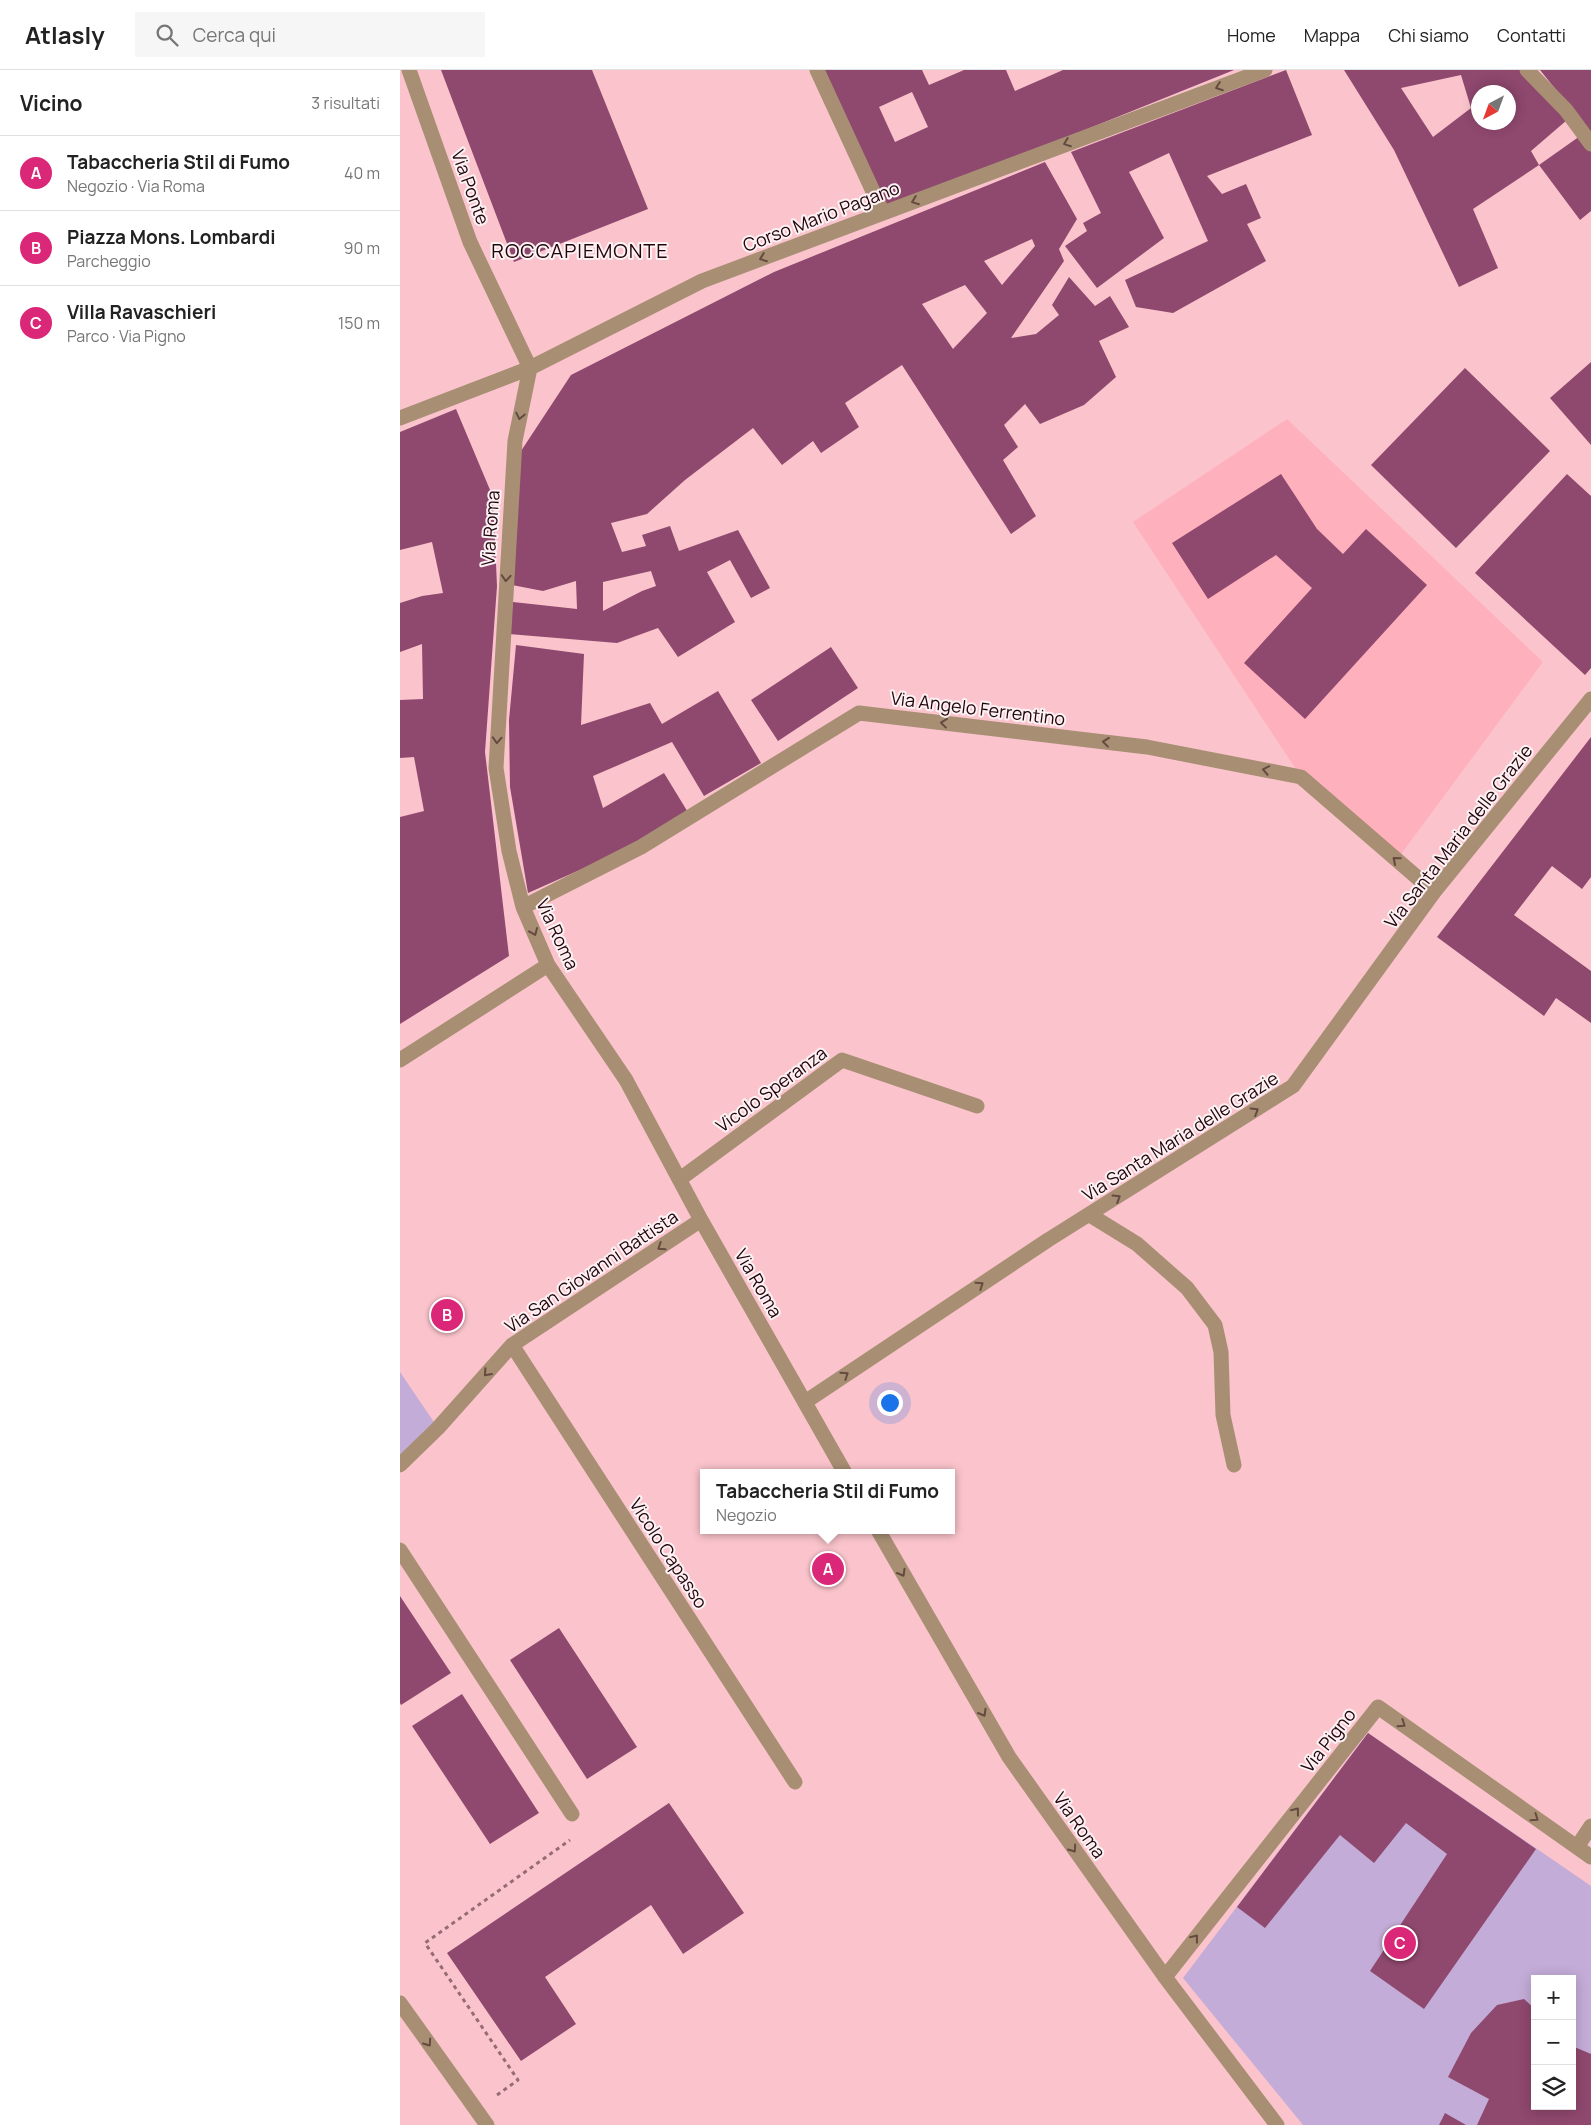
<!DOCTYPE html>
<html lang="it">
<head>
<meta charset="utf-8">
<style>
	body { margin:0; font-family:Manrope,sans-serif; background:#f6f6f6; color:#222 }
	.controls { position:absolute; right:15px; bottom:15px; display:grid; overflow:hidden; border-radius:0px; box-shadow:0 2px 12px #0003 }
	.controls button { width:45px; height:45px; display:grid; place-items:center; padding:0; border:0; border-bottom:1px solid #e0e0e0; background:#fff; color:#222; font:25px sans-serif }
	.compass { position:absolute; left:1071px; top:15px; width:45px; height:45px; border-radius:50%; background:#fff; box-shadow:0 2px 12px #0003; rotate:221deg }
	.you { position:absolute; left:489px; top:1332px; width:18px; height:18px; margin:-12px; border:4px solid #fff; border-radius:50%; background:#1a73e8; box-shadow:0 0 0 8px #1a73e833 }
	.badge { display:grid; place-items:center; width:32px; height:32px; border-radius:50%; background:#db2777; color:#fff; font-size:16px; font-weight:700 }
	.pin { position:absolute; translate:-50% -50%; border:2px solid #fff; box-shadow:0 1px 5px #0006 }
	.popup { position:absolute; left:300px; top:1399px; width:255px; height:65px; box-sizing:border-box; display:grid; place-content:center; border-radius:0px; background:#fff; filter:drop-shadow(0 1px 4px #0005); font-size:16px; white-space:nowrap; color:#767676 }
	.popup b { font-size:19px; color:#222 }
	.popup::after { content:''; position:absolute; left:50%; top:100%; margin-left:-10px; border:10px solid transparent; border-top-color:#fff }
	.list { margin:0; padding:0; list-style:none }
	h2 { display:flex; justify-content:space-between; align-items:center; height:65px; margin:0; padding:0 20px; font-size:21px }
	h2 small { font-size:16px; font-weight:400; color:#767676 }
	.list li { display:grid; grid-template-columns:32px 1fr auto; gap:15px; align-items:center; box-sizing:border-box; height:75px; padding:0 20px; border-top:1px solid #e0e0e0 }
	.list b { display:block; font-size:19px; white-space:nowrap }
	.list p { margin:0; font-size:16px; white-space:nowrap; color:#767676 }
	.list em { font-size:16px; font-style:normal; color:#767676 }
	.icon { flex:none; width:28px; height:28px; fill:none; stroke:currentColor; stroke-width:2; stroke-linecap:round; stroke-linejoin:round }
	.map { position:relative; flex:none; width:1191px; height:2055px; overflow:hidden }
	header { display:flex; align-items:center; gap:30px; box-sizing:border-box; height:70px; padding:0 25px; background:#fff; border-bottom:1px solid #e0e0e0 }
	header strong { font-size:24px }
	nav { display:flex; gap:28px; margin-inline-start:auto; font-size:18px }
	.search { width:350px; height:45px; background:#f6f6f6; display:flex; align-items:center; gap:12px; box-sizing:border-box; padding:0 18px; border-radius:0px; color:#767676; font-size:19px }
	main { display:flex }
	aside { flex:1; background:#fff }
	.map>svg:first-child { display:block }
</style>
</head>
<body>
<header>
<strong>Atlasly</strong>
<div class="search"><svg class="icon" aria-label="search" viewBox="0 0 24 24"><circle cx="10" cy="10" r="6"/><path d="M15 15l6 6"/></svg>Cerca qui</div>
<nav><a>Home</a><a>Mappa</a><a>Chi siamo</a><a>Contatti</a></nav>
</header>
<main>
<aside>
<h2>Vicino<small>3 risultati</small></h2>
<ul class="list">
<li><span class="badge">A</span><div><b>Tabaccheria Stil di Fumo</b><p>Negozio · Via Roma</p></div><em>40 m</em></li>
<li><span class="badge">B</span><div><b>Piazza Mons. Lombardi</b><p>Parcheggio</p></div><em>90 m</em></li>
<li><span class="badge">C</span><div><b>Villa Ravaschieri</b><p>Parco · Via Pigno</p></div><em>150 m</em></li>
</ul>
</aside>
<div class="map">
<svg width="1191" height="2055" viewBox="0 0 1191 2055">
	<rect width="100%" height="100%" fill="#fbc4cc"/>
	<path fill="#ffb0bd" d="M887,349L1143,592L996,791L901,707L733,452Z"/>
	<path fill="#c3acd7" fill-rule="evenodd" d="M0,1302L38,1358L0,1395Z
		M968,1663L1191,1816V2055H903L783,1908ZM1135,1909H1172V2036H1135Z"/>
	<path fill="#8f486e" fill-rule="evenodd" d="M41,0H192L248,139L114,192Z
		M419,0H522L529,15L564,0H606L615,21L663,0H834L486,140ZM512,22L528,57L495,72L479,37Z
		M886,0L912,65L807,106L822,124L846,114L861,148L847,154L866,191L773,243L736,237L725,210L808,171L769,83L729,102L764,168L697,218L665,176L687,161L683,153L701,143L671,82Z
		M944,0H1125L1167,50L1131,81L1139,95L1073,139L1098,198L1059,217L994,80ZM1061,5L1071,38L1033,67L1001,18ZM1078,22H1108V52H1078Z
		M1140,0H1191V64L1169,36Z
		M1180,66L1191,81V141L1180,150L1139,95Z
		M645,92L677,149L659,179L664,191L611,268L636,264L659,245L652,235L669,207L695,236L710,226L729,257L699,271L716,307L684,335L640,354L625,334L604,355L618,377L603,390L636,446L611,464L502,295L445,333L459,357L421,383L413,371L382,395L353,358L285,410L247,444L211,453L222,482L246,476L242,465L270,456L279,481L338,460L370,518L351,528L330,490L307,502L335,552L278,587L258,558L217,573L109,564L113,532L177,539L176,511L143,521L112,515L121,381L171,305L374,202ZM632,169L635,176L602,215L584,191ZM565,215L587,243L553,279L522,234ZM251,501L256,516L242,521L203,541V512Z
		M1191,292V375L1150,328Z
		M1065,298L1150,381L1056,478L971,395Z
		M56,339L93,427L97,516L85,682L109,886L0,954V747L24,741L14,687L0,688V630L23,629L22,574L0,582V533L22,526L43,523L32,472L0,480V362Z
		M881,404L917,459L943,484L966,459L1027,515L905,649L844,593L912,518L876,485L808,529L772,473Z
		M1167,404L1191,426V598L1185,605L1075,503Z
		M116,575L184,584L181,655L250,633L262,654L318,621L361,693L304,726L272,672L193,706L203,738L264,703L289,744L218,783L128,823L110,717L109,650Z
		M431,577L458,618L378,671L351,630Z
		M1191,667V807L1182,819L1152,796L1114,845L1191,901V953L1156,928L1144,946L1037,867Z
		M0,1526L51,1603L1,1635L0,1633Z
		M159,1558L237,1677L187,1709L110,1590Z
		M62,1624L139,1743L90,1774L12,1656Z
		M968,1663L1136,1779L1024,1939L970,1901L1047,1784L1006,1753L974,1793L940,1765L865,1858L837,1837Z
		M269,1733L344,1843L283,1884L251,1835L145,1907L176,1954L121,1991L47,1883Z
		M1124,1929L1135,1939V2036H1172V1976L1191,1984V2055H1077L1089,2029L1048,2007L1071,1963L1097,1935Z
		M1045,2043L1066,2055H1039Z"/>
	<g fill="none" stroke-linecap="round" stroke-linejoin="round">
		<path stroke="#966b72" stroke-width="3" stroke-dasharray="4 4" stroke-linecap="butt" d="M97,2025L118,2010L25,1873L170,1770"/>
		<path stroke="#a88f74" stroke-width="15" d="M9,0L70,172L130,298L115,371L96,698L109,781L123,837L148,895L226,1010L301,1150L445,1403
			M417,0L483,143
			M1127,0L1166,40L1191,74
			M0,348L130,298L302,211L865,0
			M123,837L241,777L459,643L747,677L901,707L1034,822
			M0,990L148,895
			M280,1109L442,990L577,1036
			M690,1145L737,1174L787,1218L815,1255L821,1282L823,1345L834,1395
			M112,1275L395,1712
			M405,1332L648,1170L893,1016L1034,822L1191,629
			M0,1395L38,1358L112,1275L301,1150
			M478,1460L609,1687L765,1907L877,2055
			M0,1480L172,1744
			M1177,1777L1191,1756
			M765,1907L978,1637L1191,1787
			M0,1933L87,2055"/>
	</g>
	<defs><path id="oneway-chevron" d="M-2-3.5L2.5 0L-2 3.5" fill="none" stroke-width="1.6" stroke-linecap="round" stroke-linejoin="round" transform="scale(1.25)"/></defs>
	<g stroke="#654a40">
		<use href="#oneway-chevron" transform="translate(819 17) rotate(160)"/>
		<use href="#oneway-chevron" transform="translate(667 73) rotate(159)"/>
		<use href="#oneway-chevron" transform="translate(515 131) rotate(159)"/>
		<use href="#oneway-chevron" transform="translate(363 188) rotate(159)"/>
		<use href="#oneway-chevron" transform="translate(120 346) rotate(102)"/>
		<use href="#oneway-chevron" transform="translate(106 508) rotate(94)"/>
		<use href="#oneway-chevron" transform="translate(544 653) rotate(-173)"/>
		<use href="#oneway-chevron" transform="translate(97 670) rotate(93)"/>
		<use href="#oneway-chevron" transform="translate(706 672) rotate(-173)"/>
		<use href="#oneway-chevron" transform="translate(866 700) rotate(-169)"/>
		<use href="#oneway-chevron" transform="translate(996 790) rotate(-140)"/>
		<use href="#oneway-chevron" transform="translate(134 862) rotate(67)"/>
		<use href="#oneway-chevron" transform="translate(855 1041) rotate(-32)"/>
		<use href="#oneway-chevron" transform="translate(717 1128) rotate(-32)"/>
		<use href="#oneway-chevron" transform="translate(261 1177) rotate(147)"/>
		<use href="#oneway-chevron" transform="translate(580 1215) rotate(-34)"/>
		<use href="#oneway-chevron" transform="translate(87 1303) rotate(132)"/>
		<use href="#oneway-chevron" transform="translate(445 1305) rotate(-34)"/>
		<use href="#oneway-chevron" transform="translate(502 1503) rotate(60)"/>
		<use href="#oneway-chevron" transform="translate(583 1643) rotate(60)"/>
		<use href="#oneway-chevron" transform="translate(1002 1654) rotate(35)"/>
		<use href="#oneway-chevron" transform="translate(896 1741) rotate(-52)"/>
		<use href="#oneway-chevron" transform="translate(1135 1748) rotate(35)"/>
		<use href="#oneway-chevron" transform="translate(673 1779) rotate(55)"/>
		<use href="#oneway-chevron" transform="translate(795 1868) rotate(-52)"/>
		<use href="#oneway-chevron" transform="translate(28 1973) rotate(55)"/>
	</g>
	<g text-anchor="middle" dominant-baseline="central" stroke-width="4" stroke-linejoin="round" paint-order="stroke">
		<g font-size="18" fill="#22040b" stroke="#fcf2f4">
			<text transform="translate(71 117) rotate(70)">Via Ponte</text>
			<text transform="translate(421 146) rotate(-21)">Corso Mario Pagano</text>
			<text transform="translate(90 458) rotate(-86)">Via Roma</text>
			<text transform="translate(578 638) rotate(7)">Via Angelo Ferrentino</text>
			<text transform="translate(1058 766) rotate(-52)">Via Santa Maria delle Grazie</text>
			<text transform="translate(158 864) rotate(65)">Via Roma</text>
			<text transform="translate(371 1019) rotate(-36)">Vicolo Speranza</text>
			<text transform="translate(780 1066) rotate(-32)">Via Santa Maria delle Grazie</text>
			<text transform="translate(191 1201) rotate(-34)">Via San Giovanni Battista</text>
			<text transform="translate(359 1213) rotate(60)">Via Roma</text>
			<text transform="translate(269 1483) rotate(57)">Vicolo Capasso</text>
			<text transform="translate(928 1670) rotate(-52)">Via Pigno</text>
			<text transform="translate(680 1755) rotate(55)">Via Roma</text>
		</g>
		<g font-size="20" letter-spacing="1" fill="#22040b" stroke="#fcf2f4">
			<text x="180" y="180">ROCCAPIEMONTE</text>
		</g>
	</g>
</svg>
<div class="controls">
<button>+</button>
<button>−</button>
<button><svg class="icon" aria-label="layers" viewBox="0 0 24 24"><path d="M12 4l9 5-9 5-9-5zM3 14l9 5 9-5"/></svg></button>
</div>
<svg class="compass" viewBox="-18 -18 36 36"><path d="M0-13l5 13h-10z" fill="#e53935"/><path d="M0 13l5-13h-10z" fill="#767676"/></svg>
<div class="you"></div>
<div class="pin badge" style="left:428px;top:1499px">A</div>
<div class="popup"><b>Tabaccheria Stil di Fumo</b>Negozio</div>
<div class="pin badge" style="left:47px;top:1245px">B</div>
<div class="pin badge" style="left:1000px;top:1873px">C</div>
</div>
</main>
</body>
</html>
